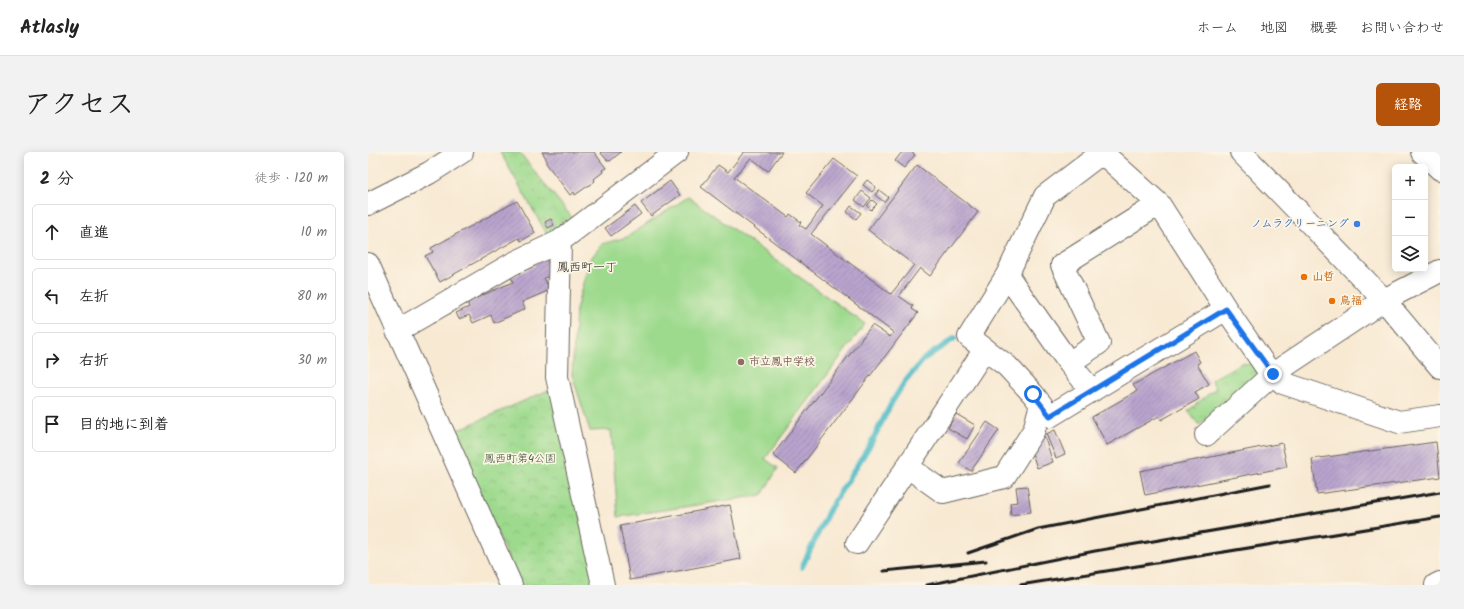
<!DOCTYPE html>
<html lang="ja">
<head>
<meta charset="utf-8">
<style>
	body { margin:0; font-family:Kalam,"Klee One",sans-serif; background:#f2f2f2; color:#222 }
	.controls { position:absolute; right:12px; top:12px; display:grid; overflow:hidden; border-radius:6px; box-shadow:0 2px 10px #0003 }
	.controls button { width:36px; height:36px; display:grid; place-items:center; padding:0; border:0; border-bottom:1px solid #e0e0e0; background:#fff; color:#222; font:20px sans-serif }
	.stop { position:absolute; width:12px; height:12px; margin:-9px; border:3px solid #1a73e8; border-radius:50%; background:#fff }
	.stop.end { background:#1a73e8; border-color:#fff; box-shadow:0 1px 4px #0008 }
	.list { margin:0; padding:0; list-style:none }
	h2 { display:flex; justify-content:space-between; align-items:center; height:52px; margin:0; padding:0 16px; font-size:17px }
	h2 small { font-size:13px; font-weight:400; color:#767676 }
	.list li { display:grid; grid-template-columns:26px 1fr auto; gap:12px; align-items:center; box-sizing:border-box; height:56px; margin:0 8px 8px; padding:0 8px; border:1px solid #e0e0e0; border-radius:6px }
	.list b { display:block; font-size:15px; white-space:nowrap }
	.list em { font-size:13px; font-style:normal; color:#767676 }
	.icon { flex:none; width:22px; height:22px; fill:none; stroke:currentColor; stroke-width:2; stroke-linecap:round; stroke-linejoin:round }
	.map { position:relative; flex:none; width:1072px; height:433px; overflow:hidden; border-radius:6px }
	header { display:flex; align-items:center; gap:24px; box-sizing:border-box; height:56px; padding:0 20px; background:#fff; border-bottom:1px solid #e0e0e0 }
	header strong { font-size:19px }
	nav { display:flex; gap:22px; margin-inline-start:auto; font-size:14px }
	.intro { display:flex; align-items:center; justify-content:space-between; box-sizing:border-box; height:96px; padding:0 24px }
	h1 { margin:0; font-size:28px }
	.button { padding:10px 18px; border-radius:6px; background:#b45309; color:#fff; font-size:14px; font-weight:700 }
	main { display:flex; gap:24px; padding:0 24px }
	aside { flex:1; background:#fff; border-radius:6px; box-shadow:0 2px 10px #0003 }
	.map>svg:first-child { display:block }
</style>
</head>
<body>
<header>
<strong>Atlasly</strong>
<nav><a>ホーム</a><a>地図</a><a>概要</a><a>お問い合わせ</a></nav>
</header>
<div class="intro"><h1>アクセス</h1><a class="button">経路</a></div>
<main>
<aside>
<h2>2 分<small>徒歩 · 120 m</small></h2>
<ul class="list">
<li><svg class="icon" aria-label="ahead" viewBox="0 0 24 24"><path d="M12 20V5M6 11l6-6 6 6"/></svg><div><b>直進</b></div><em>10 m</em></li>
<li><svg class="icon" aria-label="left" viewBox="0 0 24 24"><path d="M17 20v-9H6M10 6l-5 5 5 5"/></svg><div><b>左折</b></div><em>80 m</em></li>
<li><svg class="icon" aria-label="right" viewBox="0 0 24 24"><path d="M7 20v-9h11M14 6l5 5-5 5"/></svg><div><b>右折</b></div><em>30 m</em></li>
<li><svg class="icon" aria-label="arrive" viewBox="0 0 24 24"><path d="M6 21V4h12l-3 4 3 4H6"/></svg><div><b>目的地に到着</b></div></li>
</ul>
</aside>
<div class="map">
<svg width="1072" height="433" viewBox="0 0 1072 433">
	<defs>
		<pattern id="park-crowns" width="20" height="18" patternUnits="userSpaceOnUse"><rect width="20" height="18" fill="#9eda8e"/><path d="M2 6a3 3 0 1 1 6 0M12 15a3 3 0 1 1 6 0" fill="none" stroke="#88ba7a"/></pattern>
		<pattern id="building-hatch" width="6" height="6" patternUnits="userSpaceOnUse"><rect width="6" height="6" fill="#b9a4ce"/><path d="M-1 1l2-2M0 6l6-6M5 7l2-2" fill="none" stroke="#9685a6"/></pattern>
	</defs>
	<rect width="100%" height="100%" fill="#fcf5e5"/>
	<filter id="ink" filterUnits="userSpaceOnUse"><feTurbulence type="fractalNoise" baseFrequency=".025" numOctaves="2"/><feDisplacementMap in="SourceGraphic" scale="8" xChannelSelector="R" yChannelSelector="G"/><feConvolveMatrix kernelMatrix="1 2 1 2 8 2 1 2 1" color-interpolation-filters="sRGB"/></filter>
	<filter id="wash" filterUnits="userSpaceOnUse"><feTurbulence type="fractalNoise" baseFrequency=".012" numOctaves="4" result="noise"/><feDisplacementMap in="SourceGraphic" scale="16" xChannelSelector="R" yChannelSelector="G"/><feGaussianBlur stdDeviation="0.9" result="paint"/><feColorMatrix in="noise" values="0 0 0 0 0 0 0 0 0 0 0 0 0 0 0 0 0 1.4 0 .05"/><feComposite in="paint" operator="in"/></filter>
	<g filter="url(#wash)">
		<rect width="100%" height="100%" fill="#f8e9d3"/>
		<path fill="#9eda8e" stroke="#5d7b55" d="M320,45L497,172L397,307L410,316L394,343L250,365L243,278L222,279L204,223L208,158L221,109L234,92L259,85Z"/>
		<path fill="url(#park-crowns)" stroke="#5d7b55" d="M132,0H151L206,68L180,84Z
			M873,211L884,212L892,223L831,273L820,259L848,236L843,228Z
			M183,237L229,433H152L85,280Z"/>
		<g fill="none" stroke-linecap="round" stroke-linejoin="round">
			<path stroke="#4ebcc8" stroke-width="5.5" d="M434,415L461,358L502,293L524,250L536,231L557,206L587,186"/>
		</g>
		<g id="blocks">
			<path fill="url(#building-hatch)" d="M174,0H226L238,16L234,18L235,20L226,27L227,29L207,43L206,40L202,43L178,11V6Z
				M232,0H253L242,9L239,8Z
				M376,0H414L400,19L383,6L366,25L420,65L422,62L433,70L431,73L438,77L455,54L438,41L466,7L489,24L443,82L523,142L546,113L500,78L549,13L610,60L562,124L552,116L531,144L545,154L544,157L550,161L428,321L405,303L504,173L522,185L526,181L333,35L350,13L360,20Z
				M534,0H543L547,3L536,16L527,9Z
				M499,28L508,35L504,40L495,33Z
				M302,29L312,43L283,64L273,51Z
				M511,38L520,45L516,50L507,43Z
				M494,39L503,46L496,55L487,48Z
				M504,48L509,52L503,58L499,54Z
				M149,49L167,81L153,89L151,86L72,130L57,104L65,100L63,96Z
				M267,54L273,62L243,84L237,76Z
				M483,54L493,61L488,67L479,60Z
				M183,67L186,73L180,76L177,70Z
				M178,107L185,123L176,126L182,138L154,150L157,157L126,171L123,163L105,171L101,163L91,167L88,161L101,155L99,150L145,130L143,125L167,114L166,111Z
				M826,199L832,210L829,212L841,232L827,240L831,247L793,268L791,264L739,293L724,265L769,239L765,233Z
				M588,262L607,273L599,287L580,276Z
				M619,270L631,278L603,319L591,311Z
				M687,278L697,302L688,306L678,282Z
				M676,284L685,310L669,316L662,295L666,287Z
				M1068,290L1072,325L949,342L944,307Z
				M914,291L919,315L777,343L772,319Z
				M659,334L663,360L643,363L642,351L650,350L648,335Z
				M362,353L373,407L262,428L252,374Z"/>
		</g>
	</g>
	<g filter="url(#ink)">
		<use href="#blocks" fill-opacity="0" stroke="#69645c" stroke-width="1"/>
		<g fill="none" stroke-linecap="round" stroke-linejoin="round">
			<g stroke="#69645c" stroke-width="24">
				<path id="minor" d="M729,0L731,3L740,6L791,52L858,157L898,215L915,231L1031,270L1072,264
					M873,0L1016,148L1072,215
					M1054,0L1072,17
					M0,52L61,21L94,0
					M192,89L189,225L235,433
					M0,112L143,433
					M639,123L601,185L639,214L665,242L682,264L858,157
					M29,179L144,112L192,89L309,0
					M701,211L731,191L694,113L791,52
					M724,239L701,211L639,123L677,44L731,3
					M838,283L905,222L1016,148L1072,119
					M540,315L575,340L636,325L666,278L673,252
					M489,391L617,197
					M1068,433L1072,431"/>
			</g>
			<use href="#minor" stroke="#fff" stroke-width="22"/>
			<path stroke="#1c1c1c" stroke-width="3" d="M600,401L670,377L902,332
				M516,419L618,409
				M559,433L727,399L1072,340
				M652,433L1072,365"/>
		</g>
	</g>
	<g fill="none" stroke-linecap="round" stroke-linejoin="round" filter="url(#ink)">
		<path stroke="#1a73e8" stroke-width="5" d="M665,242L682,264L858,157L905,222"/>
	</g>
	<circle fill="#3f7fe0" stroke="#fcf5e5" stroke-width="1.5" cx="989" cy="72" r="4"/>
	<g fill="#e8710a" stroke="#fcf5e5" stroke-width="1.5">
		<circle cx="936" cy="125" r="4"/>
		<circle cx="964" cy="149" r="4"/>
	</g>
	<circle fill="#8d6e63" stroke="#fcf5e5" stroke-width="1.5" cx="373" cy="210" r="4"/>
	<g text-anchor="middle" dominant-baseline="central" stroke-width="3.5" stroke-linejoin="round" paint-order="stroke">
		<g font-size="11" font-weight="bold" fill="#366cbe" stroke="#fcf5e5" text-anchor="end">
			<text x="981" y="72">ノムラクリーニング</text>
		</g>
		<g font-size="11" font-weight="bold" fill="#c56008" stroke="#fcf5e5" text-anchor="start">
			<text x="944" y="125">山哲</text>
			<text x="972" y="149">鳥福</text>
		</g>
		<g font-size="11" font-weight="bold" fill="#785e54" stroke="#fcf5e5" text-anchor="start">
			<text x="381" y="210">市立鳳中学校</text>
		</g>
		<g font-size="11" fill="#43553e" stroke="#fcf5e5">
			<text x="152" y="307">鳳西町第4公園</text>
		</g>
		<g font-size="12" fill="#1c1c1c" stroke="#fcf5e5">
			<text x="219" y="115">鳳西町一丁</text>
		</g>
	</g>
</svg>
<div class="controls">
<button>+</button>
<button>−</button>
<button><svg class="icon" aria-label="layers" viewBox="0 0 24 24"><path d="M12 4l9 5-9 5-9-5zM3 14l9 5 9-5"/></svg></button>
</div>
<div class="stop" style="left:665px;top:242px"></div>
<div class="stop end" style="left:905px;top:222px"></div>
</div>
</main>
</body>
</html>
